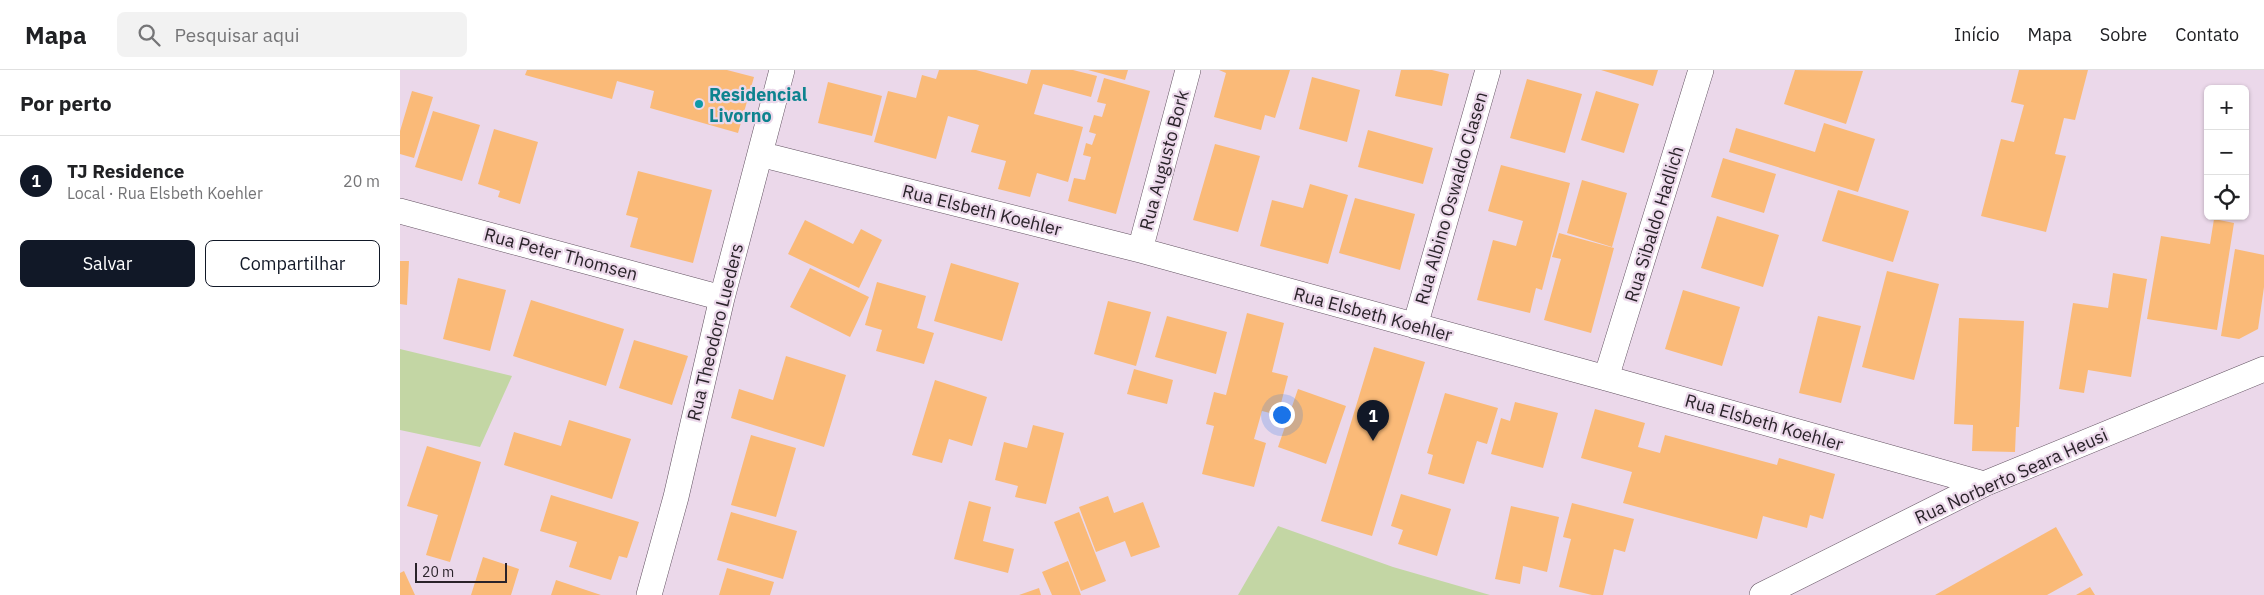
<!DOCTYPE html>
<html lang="pt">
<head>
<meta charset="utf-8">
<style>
	body { margin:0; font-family:"IBM Plex Sans",sans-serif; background:#f2f2f2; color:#202124 }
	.controls { position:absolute; right:15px; top:15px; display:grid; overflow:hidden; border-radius:8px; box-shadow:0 1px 4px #0004 }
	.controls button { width:45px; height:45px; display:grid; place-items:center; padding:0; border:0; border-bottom:1px solid #e0e0e0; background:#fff; color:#202124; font:25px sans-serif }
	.scale { position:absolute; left:15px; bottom:12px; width:92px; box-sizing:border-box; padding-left:5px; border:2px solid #2a232a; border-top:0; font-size:14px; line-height:18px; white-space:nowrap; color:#2a232a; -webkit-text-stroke:4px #ebd8ea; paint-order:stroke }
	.you { position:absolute; left:881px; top:344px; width:18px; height:18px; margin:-12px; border:4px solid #fff; border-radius:50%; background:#1a73e8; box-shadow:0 0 0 8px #1a73e833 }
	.badge { display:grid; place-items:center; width:32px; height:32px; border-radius:50%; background:#111827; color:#fff; font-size:16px; font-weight:700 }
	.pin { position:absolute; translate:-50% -41px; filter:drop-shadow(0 1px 2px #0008) }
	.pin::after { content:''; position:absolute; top:26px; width:18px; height:15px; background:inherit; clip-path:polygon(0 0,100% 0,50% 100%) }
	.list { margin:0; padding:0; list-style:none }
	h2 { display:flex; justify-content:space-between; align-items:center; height:65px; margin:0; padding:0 20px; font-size:21px }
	h2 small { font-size:16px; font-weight:400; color:#757577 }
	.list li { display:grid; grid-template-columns:32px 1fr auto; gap:15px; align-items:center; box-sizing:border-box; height:90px; padding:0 20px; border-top:1px solid #e0e0e0 }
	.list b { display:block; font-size:19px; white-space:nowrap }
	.list p { margin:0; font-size:16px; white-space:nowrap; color:#757577 }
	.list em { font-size:16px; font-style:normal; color:#757577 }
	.actions { display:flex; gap:10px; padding:15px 20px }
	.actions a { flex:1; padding:11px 0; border:1px solid #111827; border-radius:8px; text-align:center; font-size:18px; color:#111827 }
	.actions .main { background:#111827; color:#fff }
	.icon { flex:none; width:28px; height:28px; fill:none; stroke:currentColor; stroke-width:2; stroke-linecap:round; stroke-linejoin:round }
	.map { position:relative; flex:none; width:1864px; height:525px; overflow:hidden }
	header { display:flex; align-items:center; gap:30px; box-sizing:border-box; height:70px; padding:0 25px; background:#fff; border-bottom:1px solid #e0e0e0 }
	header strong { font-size:24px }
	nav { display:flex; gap:28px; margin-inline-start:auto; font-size:18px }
	.search { width:350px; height:45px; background:#f2f2f2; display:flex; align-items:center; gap:12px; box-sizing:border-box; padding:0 18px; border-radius:8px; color:#757577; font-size:19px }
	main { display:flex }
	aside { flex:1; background:#fff }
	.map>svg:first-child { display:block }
</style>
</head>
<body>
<header>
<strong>Mapa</strong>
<div class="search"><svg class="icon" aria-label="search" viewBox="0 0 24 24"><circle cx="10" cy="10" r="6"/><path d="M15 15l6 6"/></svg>Pesquisar aqui</div>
<nav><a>Início</a><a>Mapa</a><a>Sobre</a><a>Contato</a></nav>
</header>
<main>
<aside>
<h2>Por perto<small></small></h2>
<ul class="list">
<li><span class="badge">1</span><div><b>TJ Residence</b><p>Local · Rua Elsbeth Koehler</p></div><em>20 m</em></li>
</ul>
<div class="actions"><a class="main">Salvar</a><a>Compartilhar</a></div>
</aside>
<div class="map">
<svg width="1864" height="525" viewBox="0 0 1864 525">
	<rect width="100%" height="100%" fill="#ebd8ea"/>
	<path fill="#c3d6a4" d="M0,279L112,306L80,377L0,360Z
		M878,456L993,497L1090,525H838Z"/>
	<path fill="#faba78" d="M127,0H327L354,7L338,63L250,38L254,21L217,11L212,29L125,5Z
		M539,0H576L627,14L631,0H673L697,6L691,27L643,14L634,44L683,57L668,112L637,103L630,127L598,119L606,91L571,82L579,55L548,46L536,89L474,72L488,21L516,28L522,5L536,9Z
		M688,0H728L725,10Z
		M819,0H890L875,48L865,45L861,60L814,47L826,3Z
		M1001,0H1032L1049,4L1042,36L995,26Z
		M1201,0H1258L1253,16Z
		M1395,0L1463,1L1446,54L1384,34Z
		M1619,0H1688L1675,50L1664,48L1655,84L1666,86L1646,162L1581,146L1601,69L1614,72L1624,35L1611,32Z
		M912,7L960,20L947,72L899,59Z
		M704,8L750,21L716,144L668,131L674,108L685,110L691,87L683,85L686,73L692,75L696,64L689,62L694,45L702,47L706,34L697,32Z
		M1127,9L1182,24L1165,83L1110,68Z
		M428,12L482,26L472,66L418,53Z
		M12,21L33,27L14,88L0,84V61Z
		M1196,21L1239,34L1224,83L1181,70Z
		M33,41L80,55L62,111L15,97Z
		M1424,53L1475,69L1458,122L1329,82L1336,58L1415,82Z
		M94,59L138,72L120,134L98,127L100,121L78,114Z
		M968,60L1033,78L1023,114L958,97Z
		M815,74L860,86L838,162L793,150Z
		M1323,88L1376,104L1364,143L1311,127Z
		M1101,95L1170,113L1142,220L1136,218L1130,243L1077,230L1093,170L1116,176L1123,151L1088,141Z
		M238,101L312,120L293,193L230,177L238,148L226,145Z
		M1182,110L1227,123L1212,177L1167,163Z
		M910,114L948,125L928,194L860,176L872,130L903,138Z
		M1438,120L1509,141L1493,192L1422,171Z
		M955,128L1015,144L1000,200L939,183Z
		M1317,146L1379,165L1363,217L1301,198Z
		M1814,149L1834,153L1817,260L1747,249L1761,166L1810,174Z
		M405,150L453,174L461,159L482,170L459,218L388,184Z
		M1159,163L1214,178L1191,263L1144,250L1161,189L1152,187Z
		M1835,179L1864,185V217L1858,259L1839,269L1821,266Z
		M0,191H9L7,235L0,234Z
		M551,193L619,213L602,271L534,251Z
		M410,198L469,227L450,267L390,237Z
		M1487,201L1539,214L1514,310L1462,297Z
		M1713,203L1747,209L1731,307L1688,300L1684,323L1659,319L1673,233L1708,238Z
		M58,208L106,220L90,281L43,269Z
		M477,212L526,226L517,258L534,263L524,294L476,281L482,260L465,255Z
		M1283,220L1340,237L1322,296L1265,279Z
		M131,230L224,259L206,316L113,286Z
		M708,231L751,242L736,296L694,284Z
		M847,243L884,253L872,302L888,306L878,345L862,341L854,369L866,373L854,417L802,404L814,356L806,354L814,322L826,325Z
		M767,246L827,262L816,304L755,287Z
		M1418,246L1461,256L1441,333L1399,323Z
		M1559,248L1624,251L1619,357H1616L1615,382L1572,381L1573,355L1554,354Z
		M234,270L288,286L272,335L219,318Z
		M974,277L1025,292L972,466L921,451Z
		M386,286L446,305L424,377L331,348L339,319L373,330Z
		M734,299L773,310L767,334L727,324Z
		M535,310L587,327L572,376L549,369L542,393L512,385Z
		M898,319L946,336L926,394L878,377Z
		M1045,323L1098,338L1087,374L1077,371L1064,414L1028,404L1033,385L1027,383Z
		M1115,332L1158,343L1143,398L1091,384L1101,348L1110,351Z
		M1195,339L1245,353L1238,377L1260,383L1265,365L1377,395L1379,388L1435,404L1423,449L1410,445L1407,458L1363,446L1357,469L1223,433L1232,402L1181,388Z
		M169,350L231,369L212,429L104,395L114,362L161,376Z
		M633,355L664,363L646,434L615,427L618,416L595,410L604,372L627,378Z
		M351,365L396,378L376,447L331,435Z
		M27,376L81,392L50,492L26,485L38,445L7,436Z
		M1001,424L1051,439L1037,486L998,474L1003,460L991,456Z
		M151,425L239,452L227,488L219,486L211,510L169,497L177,472L140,461Z
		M708,426L714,443L743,432L760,477L731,487L725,471L696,482L679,437Z
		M569,431L591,437L583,471L614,479L608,503L554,489Z
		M1172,433L1234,449L1225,482L1214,479L1203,525H1192L1159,517L1171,469L1163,467Z
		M1111,436L1159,447L1147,502L1123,496L1120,514L1095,509Z
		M331,442L397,461L383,509L317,490Z
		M679,442L706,511L681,521L654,452Z
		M1656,457L1683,505L1647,525H1535Z
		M83,487L119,499L111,525H71Z
		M668,491L681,525H652L642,502Z
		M327,498L374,512L370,525H319Z
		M4,501L15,525H0V503Z
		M156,510L201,525H151Z
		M1690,517L1695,525H1676Z
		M639,518L641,525H619Z"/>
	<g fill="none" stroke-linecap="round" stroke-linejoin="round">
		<g stroke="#625261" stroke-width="26">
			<path id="minor" d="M360,84L740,180L1206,308L1584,414
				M0,141L322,228
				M740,180L788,0
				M1015,256L1088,0
				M1206,308L1301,0
				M249,525L276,427L322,228L382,0
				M1362,525L1584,414L1864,299"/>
		</g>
		<use href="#minor" stroke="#fff" stroke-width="25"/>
	</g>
	<circle fill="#0f9aa8" stroke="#ebd8ea" stroke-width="2" cx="299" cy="34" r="5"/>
	<g text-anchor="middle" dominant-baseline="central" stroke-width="4.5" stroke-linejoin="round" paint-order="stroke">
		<g font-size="18" font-weight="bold" fill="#0d838f" stroke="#ebd8ea" text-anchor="start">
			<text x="309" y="24">Residencial<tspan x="309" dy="21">Livorno</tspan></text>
		</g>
		<g font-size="18" fill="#2a232a" stroke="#ebd8ea">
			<text transform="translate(764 90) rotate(-75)">Rua Augusto Bork</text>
			<text transform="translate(1051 128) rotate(-74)">Rua Albino Oswaldo Clasen</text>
			<text transform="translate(582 140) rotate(14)">Rua Elsbeth Koehler</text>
			<text transform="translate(1254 154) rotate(-73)">Rua Sibaldo Hadlich</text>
			<text transform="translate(161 184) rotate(15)">Rua Peter Thomsen</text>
			<text transform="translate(973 244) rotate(15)">Rua Elsbeth Koehler</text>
			<text transform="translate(315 262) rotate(-76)">Rua Theodoro Lueders</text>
			<text transform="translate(1364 352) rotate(16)">Rua Elsbeth Koehler</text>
			<text transform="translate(1611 406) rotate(-24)">Rua Norberto Seara Heusi</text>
		</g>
	</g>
</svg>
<div class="controls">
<button>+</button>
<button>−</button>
<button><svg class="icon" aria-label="locate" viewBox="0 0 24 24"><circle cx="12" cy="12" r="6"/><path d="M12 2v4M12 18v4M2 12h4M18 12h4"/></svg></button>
</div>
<div class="scale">20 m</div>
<div class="you"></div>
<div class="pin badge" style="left:973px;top:371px">1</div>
</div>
</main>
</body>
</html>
